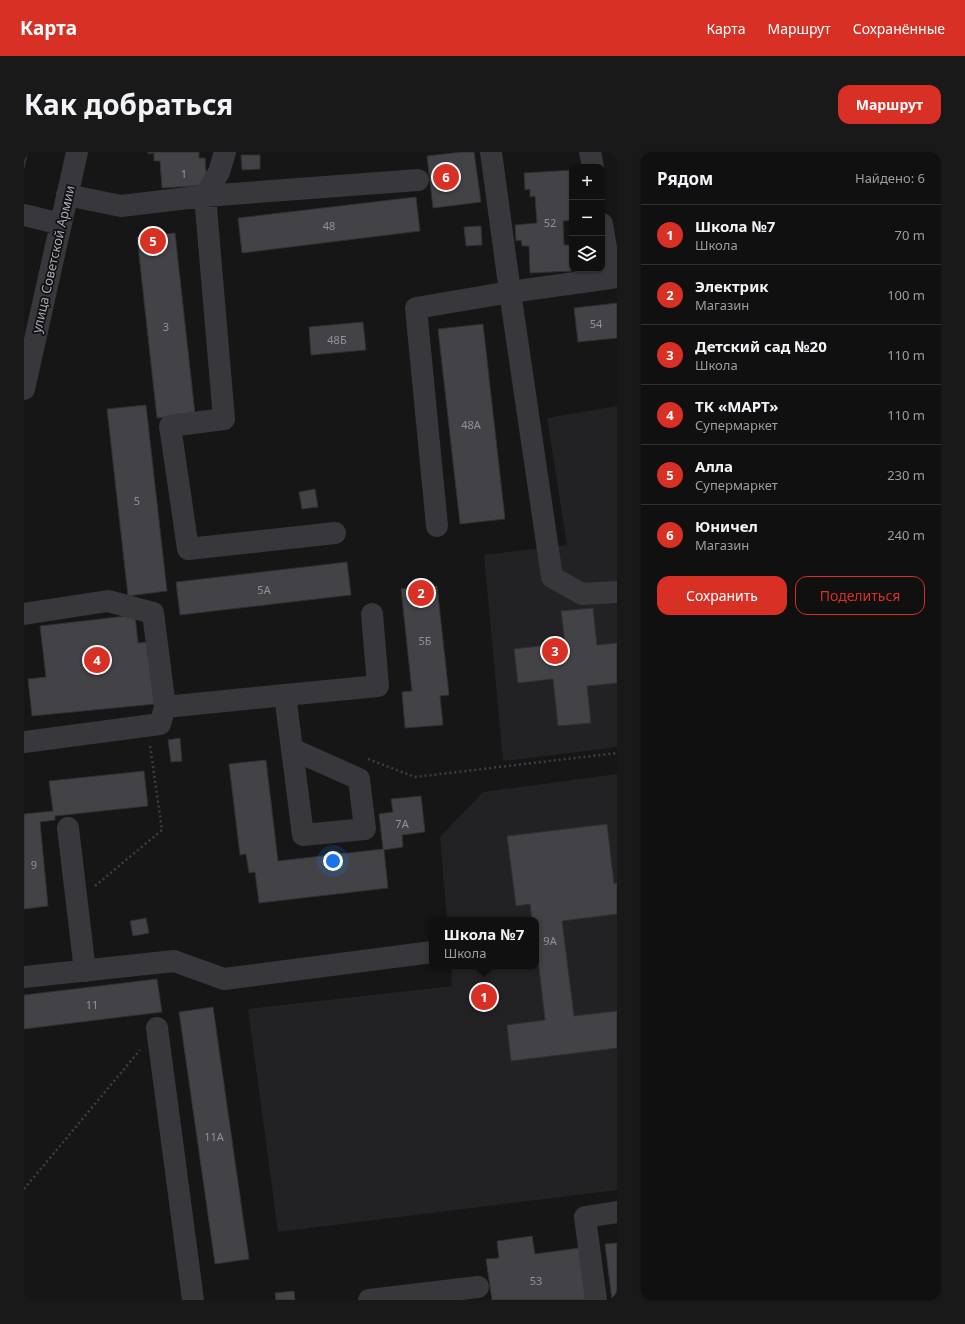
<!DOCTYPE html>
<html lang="ru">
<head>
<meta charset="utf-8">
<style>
	body { margin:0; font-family:"Noto Sans",sans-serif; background:#19191a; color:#f1f3f6 }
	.controls { position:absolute; right:12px; top:12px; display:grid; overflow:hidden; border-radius:8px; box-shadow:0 1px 3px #0004 }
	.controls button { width:36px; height:36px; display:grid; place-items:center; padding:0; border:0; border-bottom:1px solid #303031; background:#101011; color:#f1f3f6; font:20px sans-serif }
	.you { position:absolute; left:309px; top:709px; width:14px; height:14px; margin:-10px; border:3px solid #fff; border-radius:50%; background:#1a73e8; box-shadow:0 0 0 6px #1a73e833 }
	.badge { display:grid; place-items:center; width:26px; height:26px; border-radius:50%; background:#d93025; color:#fff; font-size:13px; font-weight:700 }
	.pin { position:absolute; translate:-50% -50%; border:2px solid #fff; box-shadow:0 1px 4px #0006 }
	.popup { position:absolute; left:405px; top:765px; width:110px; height:52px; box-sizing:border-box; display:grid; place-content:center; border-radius:8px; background:#101011; filter:drop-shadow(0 1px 3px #0005); font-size:13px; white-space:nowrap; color:#9c9d9f }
	.popup b { font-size:15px; color:#f1f3f6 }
	.popup::after { content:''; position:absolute; left:50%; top:100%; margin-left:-8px; border:8px solid transparent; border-top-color:#101011 }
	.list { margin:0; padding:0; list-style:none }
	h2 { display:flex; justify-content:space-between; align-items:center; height:52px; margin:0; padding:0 16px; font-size:17px }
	h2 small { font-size:13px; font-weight:400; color:#9c9d9f }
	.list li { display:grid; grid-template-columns:26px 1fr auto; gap:12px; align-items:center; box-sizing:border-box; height:60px; padding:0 16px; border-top:1px solid #303031 }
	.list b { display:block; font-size:15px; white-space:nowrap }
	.list p { margin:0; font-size:13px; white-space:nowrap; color:#9c9d9f }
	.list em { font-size:13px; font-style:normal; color:#9c9d9f }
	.actions { display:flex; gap:8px; padding:12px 16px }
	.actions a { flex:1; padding:9px 0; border:1px solid #d93025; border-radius:12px; text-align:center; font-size:14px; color:#d93025 }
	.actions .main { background:#d93025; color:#fff }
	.icon { flex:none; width:22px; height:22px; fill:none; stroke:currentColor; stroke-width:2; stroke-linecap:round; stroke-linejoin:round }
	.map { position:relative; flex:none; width:593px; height:1148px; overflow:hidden; border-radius:12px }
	header { display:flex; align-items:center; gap:24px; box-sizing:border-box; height:56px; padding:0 20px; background:#d93025; color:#fff }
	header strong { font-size:19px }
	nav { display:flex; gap:22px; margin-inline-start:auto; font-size:14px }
	.intro { display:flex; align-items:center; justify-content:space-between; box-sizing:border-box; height:96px; padding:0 24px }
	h1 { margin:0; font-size:28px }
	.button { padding:10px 18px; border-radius:12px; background:#d93025; color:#fff; font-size:14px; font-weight:700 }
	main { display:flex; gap:24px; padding:0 24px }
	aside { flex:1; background:#101011; border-radius:12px; box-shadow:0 1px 3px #0004 }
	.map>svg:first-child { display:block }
</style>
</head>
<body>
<header>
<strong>Карта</strong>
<nav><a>Карта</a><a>Маршрут</a><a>Сохранённые</a></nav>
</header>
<div class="intro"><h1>Как добраться</h1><a class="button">Маршрут</a></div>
<main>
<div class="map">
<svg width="593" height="1148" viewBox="0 0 593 1148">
	<rect width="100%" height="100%" fill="#161617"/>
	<path fill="#222224" d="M593,254V595L479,609L460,403L543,393L523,266Z
		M593,622V1038L254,1080L224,857L428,834L427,814H512V768H423L416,685L459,640Z"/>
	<path fill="#434347" stroke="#303033" d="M0,0H4L0,16Z
		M124,0H175V6H181L183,33L138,36L136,9H130V1L124,2Z
		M438,0H450L457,50L409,56L403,4Z
		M217,3H236V17L218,18Z
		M548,18V68L539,69L540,93H547L548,119L506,121L505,94H498L497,88L492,89L491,73L513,71L511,44L506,45V37L501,38L500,21Z
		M392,45L396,79L218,101L214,66Z
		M457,74L458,93L442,94L440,75Z
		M151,81L171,262L133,266L113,85Z
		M593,151V186L554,190L550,156Z
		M339,170L342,198L287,203L285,175Z
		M459,172L481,367L436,372L414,177Z
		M122,253L143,439L104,444L83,257Z
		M291,337L294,355L278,357L275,340Z
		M323,410L327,443L156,463L152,430Z
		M413,434L425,543L416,544L419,573L381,576L378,540L388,539L377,437Z
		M569,456L573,493L593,491V531L563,534L567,571L534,574L529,527L494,531L490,497L541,491L537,459Z
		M111,463L114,491L124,490L131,552L8,564L4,527L22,525L16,474Z
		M156,586L158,609L147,610L144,588Z
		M242,608L254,709L359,697L355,662L369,660L367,647L397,644L401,680L378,683L379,695L360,698L364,736L235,751L231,720L225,721L222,702L216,703L205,612Z
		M120,619L124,654L31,664V668L16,670L24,754L0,757V662L29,659L25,629Z
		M583,672L590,732L593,731V762L538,769L550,864L593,859V896L487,909L483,873L521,868L514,807H512V768H508L506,752L492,754L483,684Z
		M122,766L125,781L109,784L106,769Z
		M133,827L138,860L0,877V843Z
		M189,855L225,1107L191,1112L155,860Z
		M508,1084L511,1102L555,1096L562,1148H468L462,1107L475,1106L473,1089Z
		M593,1091V1148H588L581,1092Z
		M270,1139L271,1148H252L251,1141Z"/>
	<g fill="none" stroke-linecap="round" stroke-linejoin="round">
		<path stroke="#3d3e43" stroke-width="2.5" stroke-dasharray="2 3" stroke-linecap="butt" d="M344,607L391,625L593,601
			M71,734L138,678L126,593
			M0,1037L116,898"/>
		<path stroke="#37373c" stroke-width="22" d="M201,0L195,20L181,44L200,267L146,274L164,397L311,381
			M467,0L486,140L587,126
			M566,0L569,15
			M43,43L97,54L181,44L394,28
			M0,63L37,72
			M578,72L587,126L593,125
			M0,237L53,0
			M413,374L392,156L486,140L528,425L558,442L593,440
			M0,462L84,449L129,461L141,555L261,543L279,683L341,677L335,627L268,597
			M261,543L354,534L348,462
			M0,590L136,572L141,555
			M44,676L61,819
			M0,825L150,809L200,827L408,800
			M133,876L169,1148
			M345,1148L454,1135
			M572,1148L561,1065L593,1060"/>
	</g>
	<g text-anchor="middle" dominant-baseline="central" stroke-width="3.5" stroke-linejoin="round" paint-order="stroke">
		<g font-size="11" fill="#90919a">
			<text x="160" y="21">1</text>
			<text x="526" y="70">52</text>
			<text x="305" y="73">48</text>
			<text x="572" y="171">54</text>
			<text x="142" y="174">3</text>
			<text x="313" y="187">48Б</text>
			<text x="447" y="272">48А</text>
			<text x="113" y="348">5</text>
			<text x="240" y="437">5А</text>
			<text x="401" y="488">5Б</text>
			<text x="378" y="671">7А</text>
			<text x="10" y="712">9</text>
			<text x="526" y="788">9А</text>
			<text x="68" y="852">11</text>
			<text x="190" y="984">11А</text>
			<text x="512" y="1128">53</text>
		</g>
		<g font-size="13" fill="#a9abb6" stroke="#111112">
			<text transform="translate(29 107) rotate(-77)">улица Советской Армии</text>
		</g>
	</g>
</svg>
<div class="controls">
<button>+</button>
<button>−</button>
<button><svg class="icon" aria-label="layers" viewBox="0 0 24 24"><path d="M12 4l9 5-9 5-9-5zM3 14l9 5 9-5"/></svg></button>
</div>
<div class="you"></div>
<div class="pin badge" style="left:460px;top:845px">1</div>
<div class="popup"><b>Школа №7</b>Школа</div>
<div class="pin badge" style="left:397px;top:441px">2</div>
<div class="pin badge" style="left:531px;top:499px">3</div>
<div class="pin badge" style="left:73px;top:508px">4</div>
<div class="pin badge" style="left:129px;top:89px">5</div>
<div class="pin badge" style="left:422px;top:25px">6</div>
</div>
<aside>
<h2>Рядом<small>Найдено: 6</small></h2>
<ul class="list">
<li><span class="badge">1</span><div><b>Школа №7</b><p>Школа</p></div><em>70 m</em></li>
<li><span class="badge">2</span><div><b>Электрик</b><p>Магазин</p></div><em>100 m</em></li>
<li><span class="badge">3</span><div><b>Детский сад №20</b><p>Школа</p></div><em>110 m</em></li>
<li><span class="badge">4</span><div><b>ТК «МАРТ»</b><p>Супермаркет</p></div><em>110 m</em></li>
<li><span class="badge">5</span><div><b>Алла</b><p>Супермаркет</p></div><em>230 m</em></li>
<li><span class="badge">6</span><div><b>Юничел</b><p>Магазин</p></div><em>240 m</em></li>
</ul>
<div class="actions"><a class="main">Сохранить</a><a>Поделиться</a></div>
</aside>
</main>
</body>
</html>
